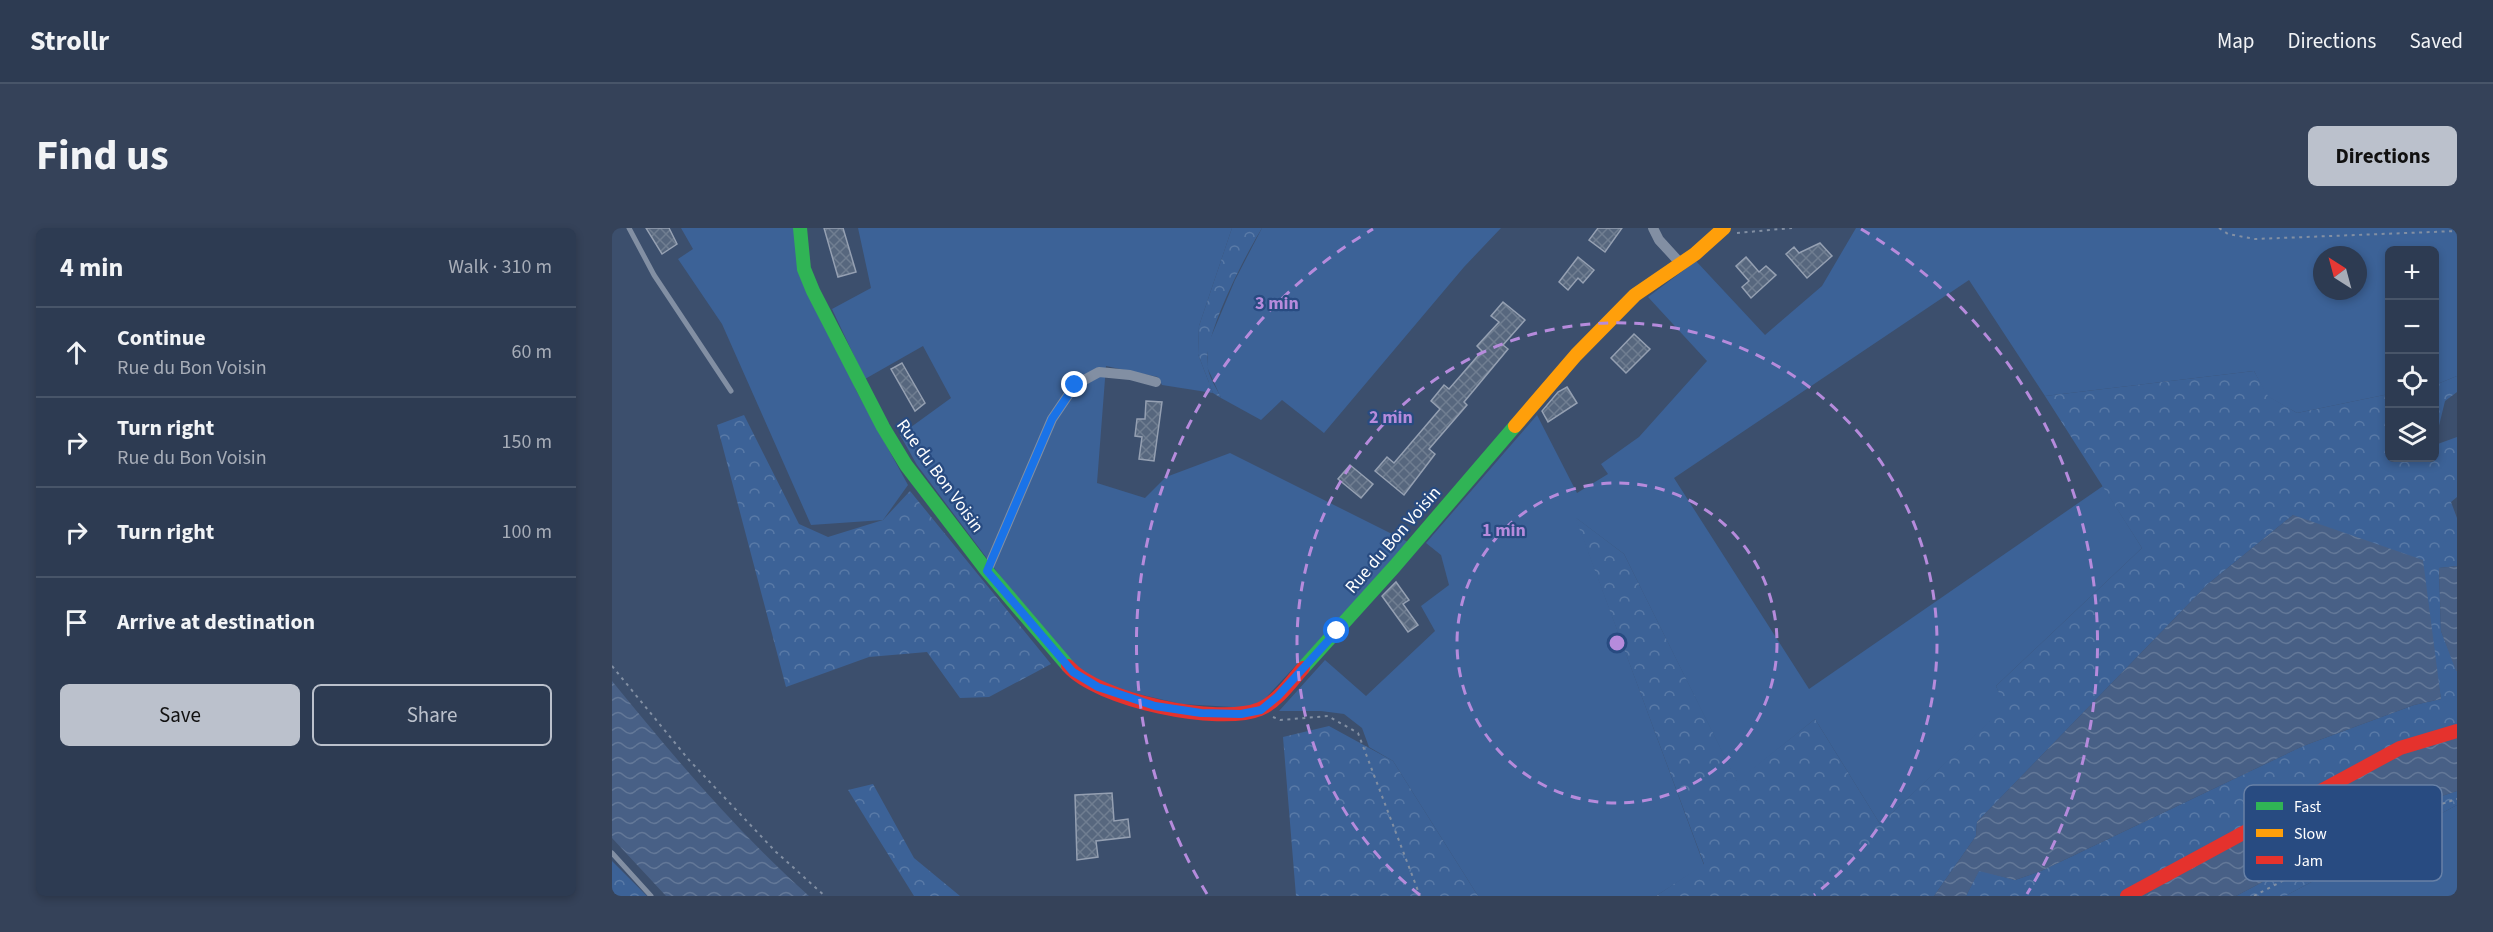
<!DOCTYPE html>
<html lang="en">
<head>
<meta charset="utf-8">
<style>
	body { margin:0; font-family:"Source Sans 3",sans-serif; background:#354259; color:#f1f3f6 }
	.controls { position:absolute; right:18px; top:18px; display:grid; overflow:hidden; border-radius:9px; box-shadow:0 3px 9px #0003 }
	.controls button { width:54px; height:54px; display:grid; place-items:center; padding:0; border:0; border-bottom:2px solid #485569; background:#2d3b52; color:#f1f3f6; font:30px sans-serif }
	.compass { position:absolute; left:1701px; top:18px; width:54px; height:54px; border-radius:50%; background:#2d3b52; box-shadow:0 3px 9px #0003; rotate:324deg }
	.stop { position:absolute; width:18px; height:18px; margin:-14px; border:4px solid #1a73e8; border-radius:50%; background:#fff }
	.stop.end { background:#1a73e8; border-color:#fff; box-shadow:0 2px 6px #0008 }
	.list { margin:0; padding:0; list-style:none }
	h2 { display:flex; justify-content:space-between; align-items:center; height:78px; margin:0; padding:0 24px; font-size:26px }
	h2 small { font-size:20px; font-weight:400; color:#a7adb8 }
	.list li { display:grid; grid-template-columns:39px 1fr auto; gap:18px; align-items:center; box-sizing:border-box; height:90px; padding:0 24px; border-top:2px solid #485569 }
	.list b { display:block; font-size:22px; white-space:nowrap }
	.list p { margin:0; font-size:20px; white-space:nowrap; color:#a7adb8 }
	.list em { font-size:20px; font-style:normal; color:#a7adb8 }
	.actions { display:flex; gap:12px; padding:18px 24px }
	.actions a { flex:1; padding:14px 0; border:2px solid #bbc1cc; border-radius:9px; text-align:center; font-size:21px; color:#bbc1cc }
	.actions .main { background:#bbc1cc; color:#111 }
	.icon { flex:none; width:33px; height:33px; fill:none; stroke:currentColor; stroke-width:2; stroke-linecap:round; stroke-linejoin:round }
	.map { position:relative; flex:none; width:1845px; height:668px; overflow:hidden; border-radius:9px }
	header { display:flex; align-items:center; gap:36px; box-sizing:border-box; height:84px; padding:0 30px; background:#2d3b52; border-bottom:2px solid #485569 }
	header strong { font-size:28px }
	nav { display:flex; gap:33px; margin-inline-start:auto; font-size:21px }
	.intro { display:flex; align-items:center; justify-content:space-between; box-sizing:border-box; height:144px; padding:0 36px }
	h1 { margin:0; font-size:42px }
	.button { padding:15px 27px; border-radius:9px; background:#bbc1cc; color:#111; font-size:21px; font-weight:700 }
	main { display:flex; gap:36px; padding:0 36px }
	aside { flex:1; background:#2d3b52; border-radius:9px; box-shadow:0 3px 9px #0003 }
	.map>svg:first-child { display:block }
</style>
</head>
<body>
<header>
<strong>Strollr</strong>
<nav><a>Map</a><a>Directions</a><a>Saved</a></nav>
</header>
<div class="intro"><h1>Find us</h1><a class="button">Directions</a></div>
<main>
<aside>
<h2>4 min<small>Walk · 310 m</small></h2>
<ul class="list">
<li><svg class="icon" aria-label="ahead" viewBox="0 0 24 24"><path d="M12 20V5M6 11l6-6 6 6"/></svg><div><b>Continue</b><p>Rue du Bon Voisin</p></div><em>60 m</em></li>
<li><svg class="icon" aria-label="right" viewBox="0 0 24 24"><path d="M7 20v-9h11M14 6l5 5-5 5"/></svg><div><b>Turn right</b><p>Rue du Bon Voisin</p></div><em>150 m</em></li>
<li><svg class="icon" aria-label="right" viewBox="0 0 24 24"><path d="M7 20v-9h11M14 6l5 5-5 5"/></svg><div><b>Turn right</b></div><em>100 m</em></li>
<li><svg class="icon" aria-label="arrive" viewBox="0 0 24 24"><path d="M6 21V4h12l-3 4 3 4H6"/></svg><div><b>Arrive at destination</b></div></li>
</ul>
<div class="actions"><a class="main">Save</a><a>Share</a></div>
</aside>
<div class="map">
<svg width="1845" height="668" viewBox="0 0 1845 668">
	<defs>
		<pattern id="forest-crowns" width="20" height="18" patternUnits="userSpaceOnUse" patternTransform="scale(1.5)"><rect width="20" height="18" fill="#3c6297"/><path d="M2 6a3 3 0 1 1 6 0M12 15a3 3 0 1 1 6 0" fill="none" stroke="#597aa7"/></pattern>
		<pattern id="water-waves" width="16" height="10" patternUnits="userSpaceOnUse" patternTransform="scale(1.5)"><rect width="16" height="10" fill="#486086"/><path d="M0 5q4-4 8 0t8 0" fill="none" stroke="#637898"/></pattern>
		<pattern id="building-cross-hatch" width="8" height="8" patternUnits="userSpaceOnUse" patternTransform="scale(1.5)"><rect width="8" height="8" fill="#57677e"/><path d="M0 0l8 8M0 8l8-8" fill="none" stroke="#707e91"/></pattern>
	</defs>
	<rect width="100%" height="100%" fill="#3c4f6d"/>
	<path fill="#3c6297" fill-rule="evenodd" d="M69,0H183L244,162L296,257L271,292L199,297L110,96L66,31L81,21Z
		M246,0H620L587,98L586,126L601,165L550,157L546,149L494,138L485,255L533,270L554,249L618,225L798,315L649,475L637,480L569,476L496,459L457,436L431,405L305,237L288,207L339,170L311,118L253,151L220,81L259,60Z
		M650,0H889L852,39L712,205L670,172L649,192L609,170L595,139L596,116L623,52Z
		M1244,0H1845V148L1823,157L1822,22H1778L1777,166L1685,185L1655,168L1642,143L1433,168L1357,52L1062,250L1197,461L1491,258L1530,320L1384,458L1394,479L1268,596L1203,491L1125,554L1012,326L964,290L1092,637L1044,668H866L781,533L757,519L750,500L732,486L709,483H667L713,432L754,468L823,403L809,378L837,357L829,327L814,315L925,187L965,265L996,246L989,236L1027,209L1095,133L1036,69L1084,33L1153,107L1210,58ZM1710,27H1746V63H1710Z
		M1845,577V668H1673Z"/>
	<path fill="url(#forest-crowns)" d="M620,0H650C634,26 588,113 596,141C598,151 605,161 609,170L601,165L586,126L587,98Z
		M1642,143L1656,168L1685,185L1777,166L1778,230H1822L1823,217L1845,209V269L1839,274L1845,290V338L1827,340L1829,403L1845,443V510L1524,668H1354L1367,642L1403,652L1429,643L1691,518L1802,477L1829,471L1825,448L1681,287L1596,356L1365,594L1364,608L1322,668H1044L1092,636L963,289L1012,326L1125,553L1203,491L1268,596L1393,479L1384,458L1530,320L1433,168Z
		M1845,148V164L1833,173L1823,214V157Z
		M132,187L187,296L216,309L271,292L298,263L439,436L377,469L348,470L315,424L257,429L174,459L105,197Z
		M717,498L781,533L866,668H684L671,509Z
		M261,556L302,630L348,668H302L236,562Z
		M1845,563V577L1673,668H1624L1787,582Z
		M0,633L35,668H0Z"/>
	<path fill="url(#water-waves)" d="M1681,287L1811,332L1829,471L1802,477L1691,518L1429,643L1403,652L1367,643L1354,668H1322L1364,608L1365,594L1596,356Z
		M1845,338V443H1844L1829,403L1827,340Z
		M0,453C62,529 124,603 197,668H54L0,610Z
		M1845,510V563L1787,582L1624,668H1524L1789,525Z"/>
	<path fill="url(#building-cross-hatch)" stroke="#95a0b2" stroke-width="1.5" d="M34,0H57L65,16L50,26Z
		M212,0H231L244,44L226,49Z
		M986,0H1010L993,24L977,12Z
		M1208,15L1220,28L1195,50L1174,26L1182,19L1187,25Z
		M966,29L982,42L971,55L966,50L956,62L947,54Z
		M1134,29L1147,44L1154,38L1164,47L1139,70L1130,59L1137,53L1124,38Z
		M891,74L913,92L891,117L896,121L852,174L855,177L817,221L823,226L792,267L763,243L775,229L782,235L828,181L819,173L832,157L837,161L870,123L865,118L887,94L879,88Z
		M1022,106L1038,121L1014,145L999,130Z
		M290,135L313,175L303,183L279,141Z
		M955,159L965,175L936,194L930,183L946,164Z
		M534,173L550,174L542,233L527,231L530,209L523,208L525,191H533Z
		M738,237L761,256L749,270L726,251Z
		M784,354L797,372L791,376L806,397L796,404L770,368Z
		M500,565L502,593L516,591L518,609L484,613L486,629L465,632L463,567Z"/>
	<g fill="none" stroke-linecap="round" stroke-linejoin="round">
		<path stroke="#828fa3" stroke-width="2" stroke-dasharray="3 4.5" stroke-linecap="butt" d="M1607,0L1616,6L1643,11L1845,3
			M1125,5L1180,0
			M0,438L77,532L164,624L213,668
			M661,489L668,492L716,488L746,505L808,668
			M1642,668L1795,587L1845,571"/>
		<path stroke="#828fa3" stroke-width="5" d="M17,0L42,47L119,163
			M0,625L39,668"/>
		<path stroke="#828fa3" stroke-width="10" d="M1041,0L1047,12L1069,36
			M375,343L440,191L463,157L487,144L518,147L544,154"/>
		<path stroke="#30b455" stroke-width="14" d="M188,0L192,41L201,63L271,199L294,237L375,343L456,438
			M691,440L783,338L903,198"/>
		<path stroke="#ff9f0a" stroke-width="14" d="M903,198L964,127L1023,67L1083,26L1112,0"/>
		<path stroke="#e5322d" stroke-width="14" d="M456,438C485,472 607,498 648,481C665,474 679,454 691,440
			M1515,668L1788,520L1845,503"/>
	</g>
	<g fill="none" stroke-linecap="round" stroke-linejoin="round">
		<path stroke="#1a73e8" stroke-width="8" d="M463,157L440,191L375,343L461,444L486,459L543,478L589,485L629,486L649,482L666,468L725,403"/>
	</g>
	<g fill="none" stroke="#b68bdc" stroke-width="3" stroke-dasharray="10 8">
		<circle cx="1005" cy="415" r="160"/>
		<path d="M808 667A320 320 0 1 1 1202 667"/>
		<path d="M595 666A481 481 0 0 1 761 1M1249 1A481 481 0 0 1 1415 666"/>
	</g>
	<g text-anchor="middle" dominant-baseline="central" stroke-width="4.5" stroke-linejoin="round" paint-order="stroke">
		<g font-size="18" fill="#fff" stroke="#284b81">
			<text transform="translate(328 248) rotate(54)">Rue du Bon Voisin</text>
			<text transform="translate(781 312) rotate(-49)">Rue du Bon Voisin</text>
		</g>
	</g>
	<rect x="1632" y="557" width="198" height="96" rx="9" fill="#284b81" stroke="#6881a7" stroke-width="1.5"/>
	<rect x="1644" y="574" width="27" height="8" fill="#30b455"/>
	<rect x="1644" y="601" width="27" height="8" fill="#ff9f0a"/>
	<rect x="1644" y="628" width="27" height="8" fill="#e5322d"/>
	<g font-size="16" fill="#fff">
		<text x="1682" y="584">Fast</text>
		<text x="1682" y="611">Slow</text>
		<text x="1682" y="638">Jam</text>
	</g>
	<circle cx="1005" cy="415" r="9" fill="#b68bdc" stroke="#284b81" stroke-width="3"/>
	<g font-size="18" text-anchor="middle" font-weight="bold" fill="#b68bdc" stroke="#284b81" stroke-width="4.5" stroke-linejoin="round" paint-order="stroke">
		<text x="665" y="81">3 min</text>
		<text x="779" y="195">2 min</text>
		<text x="892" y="308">1 min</text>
	</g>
</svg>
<div class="controls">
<button>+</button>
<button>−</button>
<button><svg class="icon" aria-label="locate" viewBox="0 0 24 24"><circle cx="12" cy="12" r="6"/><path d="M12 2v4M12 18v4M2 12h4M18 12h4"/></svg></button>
<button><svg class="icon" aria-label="layers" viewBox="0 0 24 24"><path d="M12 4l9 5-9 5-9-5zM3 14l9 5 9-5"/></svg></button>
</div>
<svg class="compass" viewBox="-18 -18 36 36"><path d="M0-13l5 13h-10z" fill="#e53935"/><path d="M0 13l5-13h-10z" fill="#a7adb8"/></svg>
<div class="stop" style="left:725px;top:403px"></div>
<div class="stop end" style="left:463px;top:157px"></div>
</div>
</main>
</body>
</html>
